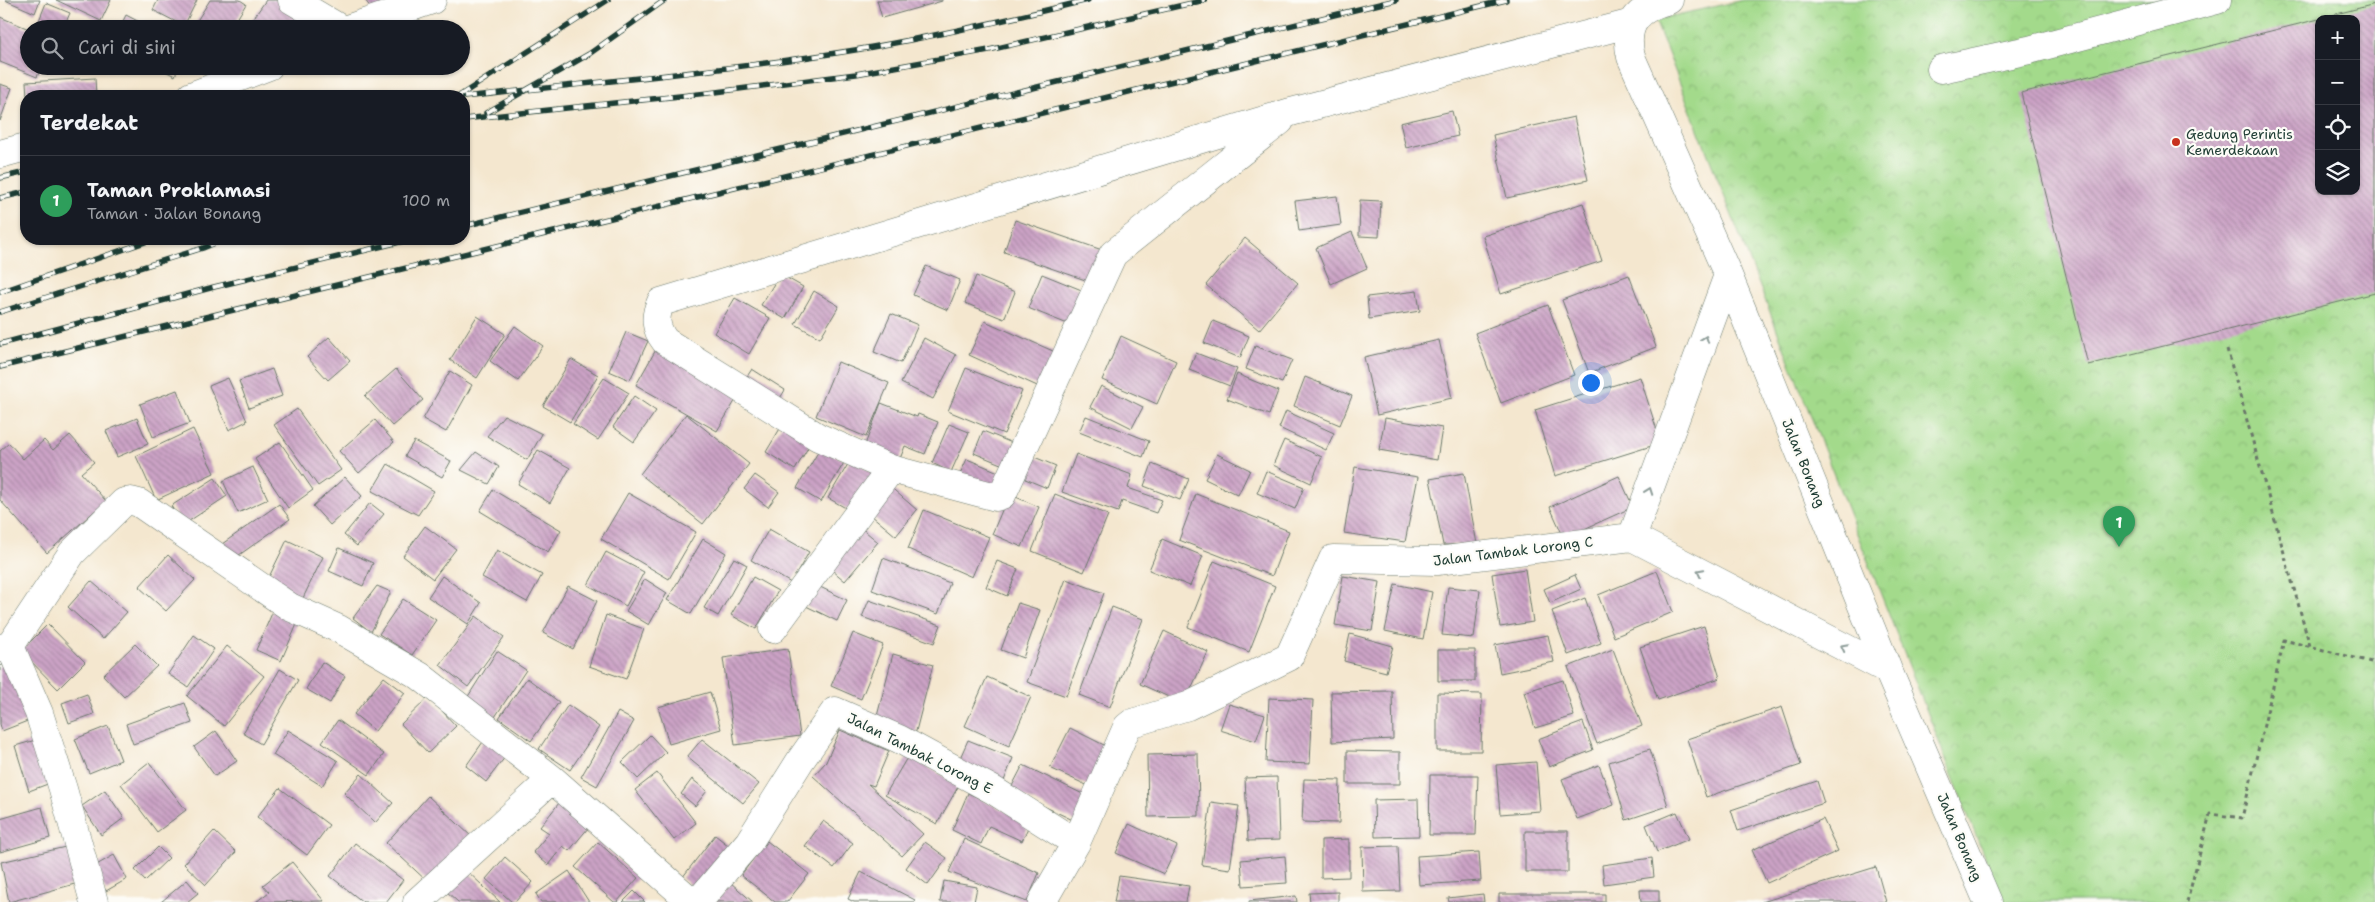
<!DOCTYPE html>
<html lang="id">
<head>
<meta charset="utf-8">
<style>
	body { margin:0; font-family:"Shantell Sans",sans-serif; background:#20242c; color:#f1f3f6 }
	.controls { position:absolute; right:15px; top:15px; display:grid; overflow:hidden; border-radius:10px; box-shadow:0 1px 4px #0004 }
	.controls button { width:45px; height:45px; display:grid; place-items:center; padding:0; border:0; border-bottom:1px solid #363941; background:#171b24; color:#f1f3f6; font:25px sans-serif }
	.you { position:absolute; left:1590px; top:382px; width:18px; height:18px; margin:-12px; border:4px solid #fff; border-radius:50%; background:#1a73e8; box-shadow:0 0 0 8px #1a73e833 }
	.badge { display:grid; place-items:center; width:32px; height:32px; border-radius:50%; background:#c8321e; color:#fff; font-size:16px; font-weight:700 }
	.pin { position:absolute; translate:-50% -41px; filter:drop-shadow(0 1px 2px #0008) }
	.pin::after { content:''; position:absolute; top:26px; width:18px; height:15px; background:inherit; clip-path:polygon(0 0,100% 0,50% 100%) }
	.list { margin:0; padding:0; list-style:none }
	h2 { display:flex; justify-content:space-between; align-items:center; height:65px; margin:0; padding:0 20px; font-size:21px }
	h2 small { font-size:16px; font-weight:400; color:#9ea1a6 }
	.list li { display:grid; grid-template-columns:32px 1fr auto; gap:15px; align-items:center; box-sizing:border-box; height:90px; padding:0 20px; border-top:1px solid #363941 }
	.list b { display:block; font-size:19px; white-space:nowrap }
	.list p { margin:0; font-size:16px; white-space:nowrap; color:#9ea1a6 }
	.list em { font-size:16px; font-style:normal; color:#9ea1a6 }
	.icon { flex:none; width:28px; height:28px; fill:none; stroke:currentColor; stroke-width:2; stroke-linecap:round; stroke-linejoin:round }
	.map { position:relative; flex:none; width:2375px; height:902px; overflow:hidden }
	.search { position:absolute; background:#171b24; box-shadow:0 1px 4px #0004; left:20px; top:20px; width:450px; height:55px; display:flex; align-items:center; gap:12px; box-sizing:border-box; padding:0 18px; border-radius:28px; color:#9ea1a6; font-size:19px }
	.panel { position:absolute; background:#171b24; box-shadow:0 1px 4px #0004; left:20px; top:90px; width:450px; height:155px; border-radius:20px }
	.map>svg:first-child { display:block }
</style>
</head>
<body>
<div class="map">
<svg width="2375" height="902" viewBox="0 0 2375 902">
	<defs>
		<pattern id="park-crowns" width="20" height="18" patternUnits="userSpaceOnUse" patternTransform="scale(1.25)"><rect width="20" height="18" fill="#a3da8b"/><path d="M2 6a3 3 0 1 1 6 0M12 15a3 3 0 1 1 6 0" fill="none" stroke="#8cbc79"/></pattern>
		<pattern id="building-back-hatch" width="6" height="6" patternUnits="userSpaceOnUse" patternTransform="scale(1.25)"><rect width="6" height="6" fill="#cca3c6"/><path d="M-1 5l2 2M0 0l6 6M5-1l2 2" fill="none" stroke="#a586a2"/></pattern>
	</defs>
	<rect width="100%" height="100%" fill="#fdfcf7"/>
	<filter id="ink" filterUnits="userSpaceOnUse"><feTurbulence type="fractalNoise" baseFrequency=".02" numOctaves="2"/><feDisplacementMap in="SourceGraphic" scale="10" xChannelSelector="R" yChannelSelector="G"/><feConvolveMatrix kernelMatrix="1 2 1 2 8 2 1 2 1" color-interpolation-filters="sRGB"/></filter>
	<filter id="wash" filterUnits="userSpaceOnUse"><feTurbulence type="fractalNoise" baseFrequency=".0096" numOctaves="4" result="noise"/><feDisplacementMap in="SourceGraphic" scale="20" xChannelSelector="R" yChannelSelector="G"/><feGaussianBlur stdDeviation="1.12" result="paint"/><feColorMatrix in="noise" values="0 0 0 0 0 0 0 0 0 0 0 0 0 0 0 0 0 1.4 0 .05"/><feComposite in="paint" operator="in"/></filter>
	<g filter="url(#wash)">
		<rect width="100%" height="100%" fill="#f4e7cf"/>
		<path fill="url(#park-crowns)" stroke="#618c60" fill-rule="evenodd" d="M1743,0H2375V902H2002L1655,20ZM2319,19H2356V191H2319Z"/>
		<g id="blocks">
			<path fill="url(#building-back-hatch)" d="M5,0H40L35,13Z
				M56,0H111L101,21Z
				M158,0H197L184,26L153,10Z
				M210,0H240L246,4L231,29H196L193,27Z
				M266,0H283L305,15L296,29H246Z
				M365,0H393L374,12Z
				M877,0H942V1L882,18Z
				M46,3L70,13L63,29H51L38,23Z
				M2375,4V293L2088,365L2021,93L2319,19V191H2356V19L2321,18Z
				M126,15L153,29H119Z
				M0,17L29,29V66H42L37,77L0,62Z
				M155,66H179L175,76Z
				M95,78L96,96H27L26,82Z
				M0,84L12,88L0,121Z
				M1452,111L1458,136L1406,148L1400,123Z
				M1574,117L1588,180L1507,198L1493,135Z
				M1337,196L1341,225L1299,231L1295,201Z
				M1360,200L1381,201L1379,237L1359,236Z
				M1583,203L1602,261L1501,294L1483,236Z
				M1015,220L1105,251L1094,283L1004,252Z
				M1352,232L1367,268L1331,284L1316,248Z
				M1245,238L1298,283L1259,330L1206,285Z
				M926,266L960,280L948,310L913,295Z
				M780,274L803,287L785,319L761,305Z
				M1042,274L1084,291L1070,325L1028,308Z
				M1629,275L1656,347L1589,373L1562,300Z
				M976,276L1015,292L1004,319L965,303Z
				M814,291L839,306L820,338L795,324Z
				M1417,291L1420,311L1369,319L1367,297Z
				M735,298L770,318L749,354L714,333Z
				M1548,305L1574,375L1501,403L1475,333Z
				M891,314L918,325L901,363L874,352Z
				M477,316L505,334L477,378L450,360Z
				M985,321L1062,355L1046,390L969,355Z
				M1213,321L1249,336L1240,358L1204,343Z
				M515,326L543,346L518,381L490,361Z
				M626,332L648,341L630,380L609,371Z
				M1121,336L1176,361L1157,404L1102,380Z
				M329,337L350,361L328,380L307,357Z
				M924,338L956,355L933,399L901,383Z
				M1439,340L1452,398L1377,415L1364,357Z
				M658,346L740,393L717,431L636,385Z
				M1255,346L1292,360L1282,383L1246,369Z
				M1196,353L1237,369L1230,386L1189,370Z
				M571,359L598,375L570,422L543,406Z
				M838,362L889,383L866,437L816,416Z
				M966,368L1022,391L1004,434L948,411Z
				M272,369L282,396L249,408L239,381Z
				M396,369L423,400L392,426L365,396Z
				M752,369L785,390L776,405L742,384Z
				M450,371L472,385L446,432L423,419Z
				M1237,374L1278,391L1269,415L1227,399Z
				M1305,377L1352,396L1340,425L1294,406Z
				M1640,377L1661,443L1555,476L1535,410Z
				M228,378L247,421L229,430L209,386Z
				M604,378L629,393L598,440L573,424Z
				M1101,386L1143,407L1132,428L1090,407Z
				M177,390L190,423L153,437L140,404Z
				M634,396L656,411L634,442L613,427Z
				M881,403L917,417L918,414L938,422L925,454L905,446L898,464L863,450Z
				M297,409L341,470L318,486L274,425Z
				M1286,411L1334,433L1326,450L1279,428Z
				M686,414L749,464L703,524L640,474Z
				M504,415L542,434L527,460L487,436Z
				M1086,416L1149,441L1143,457L1079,432Z
				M137,418L148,444L117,457L106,431Z
				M1385,418L1442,428L1437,460L1379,450Z
				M375,420L394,442L359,473L339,451Z
				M784,422L813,439L795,470L766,452Z
				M949,424L969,432L951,472L932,463Z
				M193,429L214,473L156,500L136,456Z
				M983,431L1017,445L1008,467L974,453Z
				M70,435L94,462L81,473L106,501L47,553L0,500V451L9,443L23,459L44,440L53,450Z
				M1284,440L1322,457L1311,483L1273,465Z
				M414,441L451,461L442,477L405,456Z
				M280,442L313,490L288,508L255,459Z
				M821,447L845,461L821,502L797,488Z
				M538,450L570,468L550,503L518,484Z
				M476,452L499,467L489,484L461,470Z
				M1027,454L1056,466L1047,488L1018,476Z
				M1076,454L1132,475L1128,488L1162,500L1156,513L1122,501L1118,512L1062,492Z
				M1217,454L1250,470L1238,495L1205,479Z
				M851,459L874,473L851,511L828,498Z
				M967,459L1001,473L994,491L959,476Z
				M388,464L434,491L418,515L372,491Z
				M1152,464L1189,479L1180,500L1144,486Z
				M253,467L268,499L238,513L223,481Z
				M1355,467L1418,477L1405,542L1344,533Z
				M1266,471L1304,487L1295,509L1257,493Z
				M1464,473L1477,544L1443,545L1430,479Z
				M755,475L779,492L768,507L744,489Z
				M1619,476L1633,507L1564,538L1550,507Z
				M345,477L362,496L330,525L313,506Z
				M215,478L227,496L183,525L171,506Z
				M887,484L917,510L896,536L865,510Z
				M493,490L561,530L548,552L480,511Z
				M628,493L696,532L669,579L601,539Z
				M1009,494L1039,507L1022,547L992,534Z
				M1055,494L1108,515L1084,572L1032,551Z
				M1196,494L1289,531L1272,576L1179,540Z
				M370,503L384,514L357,546L344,535Z
				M279,504L290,519L232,560L222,544Z
				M924,510L989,537L972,577L908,549Z
				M425,526L456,549L433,579L403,556Z
				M859,526L878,542L845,581L826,565Z
				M769,529L809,552L791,583L751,560Z
				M703,539L726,553L691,614L667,600Z
				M1162,539L1203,556L1190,586L1149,570Z
				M287,540L323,557L303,598L267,581Z
				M339,548L373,563L363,586L329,571Z
				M497,550L542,575L527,602L482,577Z
				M606,552L644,572L626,606L588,585Z
				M168,555L195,580L166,611L139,587Z
				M734,558L747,565L718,616L704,608Z
				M883,558L950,583L938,614L872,590Z
				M997,561L1018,569L1007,596L986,587Z
				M1214,561L1275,586L1249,652L1188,627Z
				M1525,569L1533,622L1500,627L1492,574Z
				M1657,571L1673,612L1614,637L1598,595Z
				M1575,575L1581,589L1550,603L1544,589Z
				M442,576L481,603L468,624L428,597Z
				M1343,576L1380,582L1372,631L1335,625Z
				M753,577L778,591L756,629L731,615Z
				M645,579L667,593L649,625L626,611Z
				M1066,579L1104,593L1066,696L1027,682Z
				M91,581L127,612L103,639L68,607Z
				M1395,584L1432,592L1423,639L1385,631Z
				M816,585L847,600L837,621L806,606Z
				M377,586L391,592L371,632L353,618Z
				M568,586L597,601L573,649L543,633Z
				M1448,587L1480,590L1474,638L1442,635Z
				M1585,598L1601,643L1568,655L1552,611Z
				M403,599L436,620L412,655L379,634Z
				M869,600L941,625L934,643L862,617Z
				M1018,603L1040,610L1023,658L1001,650Z
				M1112,607L1143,619L1110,707L1079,695Z
				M273,611L298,622L281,661L256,650Z
				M606,615L644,629L626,679L589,666Z
				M476,616L504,637L468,687L440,665Z
				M48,624L85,662L58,689L21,651Z
				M1704,626L1720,678L1658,700L1640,647Z
				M1164,631L1208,652L1184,704L1140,684Z
				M853,633L883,645L861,699L831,686Z
				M1350,634L1393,646L1386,672L1344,661Z
				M194,635L214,649L188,687L168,674Z
				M1548,635L1554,662L1500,673L1495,645Z
				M135,644L157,666L124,697L103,675Z
				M227,646L264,676L224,726L187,696Z
				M788,649L800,736L735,745L723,658Z
				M1613,649L1642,726L1597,744L1568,667Z
				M1438,650H1475V681H1438Z
				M497,651L526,670L495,717L467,698Z
				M893,654L933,665L915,735L875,724Z
				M10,662L30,720L2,731L0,724V666Z
				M322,662L345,676L330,703L306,689Z
				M280,669L298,680L261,744L243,733Z
				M384,677L405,693L375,731L354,714Z
				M987,677L1031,697L1009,746L965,726Z
				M527,678L559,702L531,741L499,718Z
				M1563,680L1574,716L1535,728L1524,692Z
				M1392,691L1393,739L1332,742L1331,692Z
				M710,692L721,729L669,744L658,707Z
				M1437,693L1482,694L1481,751H1437Z
				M87,694L94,714L69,723L62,703Z
				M429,697L456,726L428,753L401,724Z
				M1269,698L1313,700L1310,764L1266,762Z
				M185,703L192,723L133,744L126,724Z
				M1229,704L1265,715L1256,741L1220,730Z
				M568,705L599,727L570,770L539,749Z
				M1782,707L1801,765L1706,797L1687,739Z
				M618,712L634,721L597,786L581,777Z
				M338,720L384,754L369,775L322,742Z
				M1583,722L1593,750L1549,767L1538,739Z
				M108,726L121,760L89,773L75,739Z
				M1070,728L1114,750L1095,789L1050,768Z
				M288,730L338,761L322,786L273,755Z
				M840,730L889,751L874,786L868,784L923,834L902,856L813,776L826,762Z
				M216,731L237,761L215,776L194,747Z
				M490,732L512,748L486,782L466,766Z
				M650,735L666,752L638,779L622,762Z
				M39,739L53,782L29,791L15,746Z
				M702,739L759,784L743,803L687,757Z
				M968,740L1013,758L1002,786L956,767Z
				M1650,749L1668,806L1626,820L1609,762Z
				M1347,751L1400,752V784H1347Z
				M1198,754L1199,816L1148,817L1147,755Z
				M908,756L959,785L937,824L885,795Z
				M149,762L186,810L157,832L121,784Z
				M1536,762L1540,811L1500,814L1496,765Z
				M1023,765L1089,797L1077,822L1010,790Z
				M1599,765L1614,805L1577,819L1562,779Z
				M657,773L696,823L674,840L635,790Z
				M361,774L393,803L375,823L344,793Z
				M1430,775H1478L1476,835H1429Z
				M1277,777L1279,840L1248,841L1245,778Z
				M692,779L707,791L695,806L681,794Z
				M1304,779L1340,780L1339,823L1302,822Z
				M1817,781L1824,803L1738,831L1731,810Z
				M280,788L329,825L307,855L257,817Z
				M105,790L124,818L101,835L82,806Z
				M968,793L1030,823L1022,841L989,826L981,844L952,830Z
				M428,796L472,837L430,884L386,843Z
				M1418,799L1419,836L1375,837L1374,800Z
				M1211,802L1239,806L1230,869L1202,865Z
				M559,803L589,827L569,851L563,846L548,865L533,852L549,833L540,827Z
				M42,807L50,838L0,852V819Z
				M1677,812L1689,839L1657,852L1646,825Z
				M1823,819L1838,851L1767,883L1752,850Z
				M823,821L853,843L834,868L805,846Z
				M1129,824L1177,846L1164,874L1116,853Z
				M214,831L236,852L206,885L184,864Z
				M1525,831H1568V872H1525Z
				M715,835L733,849L700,892L682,878Z
				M964,839L1039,873L1027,902L949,872Z
				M1349,839V877L1321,878V840Z
				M767,841L809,874L787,902H775L741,875Z
				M598,842L638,878L617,902H614L575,867Z
				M925,842L947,858L928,885L906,868Z
				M355,843L403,880L386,902H363L330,876Z
				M74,845L82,882L9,902L1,862Z
				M1398,846L1400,891L1363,892L1362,847Z
				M158,847L169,858L145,881L135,870Z
				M1479,852L1481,881L1419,885L1417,856Z
				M114,855L127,879L106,891L93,867Z
				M1285,856L1287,883L1243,886L1241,860Z
				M505,857L533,882L515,902H512L486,879Z
				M1652,858L1654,877L1604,884L1602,865Z
				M292,862L324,901L256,902L269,892L263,885Z
				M1876,867L1886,902H1762Z
				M466,870L500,902H458L446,891Z
				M569,871L589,902H541L536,894Z
				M861,872L915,900L914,902H854L848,899Z
				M1119,876L1189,886L1186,902H1114Z
				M187,880L198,893L187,902H161Z
				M944,881L977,887L974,902H940Z
				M731,883L753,902H716Z
				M1640,890H1659V902H1641Z
				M634,891L645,902H623Z
				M1338,892V902H1310L1309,893Z
				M1483,894L1484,902H1449L1448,898Z
				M1499,894H1605V902H1499Z
				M1296,896L1297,902H1249V901Z"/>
		</g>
	</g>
	<g filter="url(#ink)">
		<use href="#blocks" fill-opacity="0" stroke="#6a786a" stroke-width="1"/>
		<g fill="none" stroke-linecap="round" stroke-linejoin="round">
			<g stroke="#6a786a" stroke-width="29">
				<path id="minor" d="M292,0L341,29
					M1669,0C1638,8 1623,24 1631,57L1728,275L1888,670L1988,902
					M347,29L432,0
					M1941,69L2029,50L2217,0
					M191,96L269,66
					M0,154L26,147
					M891,469L818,437L665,341C655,328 654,317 661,302L1291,112L1632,23
					M1632,537L1728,275
					M773,629L891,469L996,497L1002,495L1113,254L1280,121
					M10,646L72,553L124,502L131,501L139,503L290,607L339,629L420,676L552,779L692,902
					M0,648L10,646L39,713L63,789L94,902
					M417,902L552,779
					M698,902L749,842L800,761L835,711L899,739L993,790L1076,843
					M1042,902L1076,843L1127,727L1132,723L1188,706L1289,657L1333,559L1437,561L1632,537L1888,670"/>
			</g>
			<path stroke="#6a786a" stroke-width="3" stroke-dasharray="4 4" stroke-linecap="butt" d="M2227,349L2310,646
				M2187,902L2210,814L2242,818L2284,640L2375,663"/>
			<use href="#minor" stroke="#fff" stroke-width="28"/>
			<g stroke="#1f3d34" stroke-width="5.5">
				<path id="rail" d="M459,96L608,0
					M464,97C594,82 726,71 855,50C933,37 1011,19 1088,0
					M486,113L589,54L665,0
					M464,119L708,93L856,74L989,50L1205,0
					M0,178L26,172
					M0,198L26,192
					M464,226L1396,0
					M0,292L154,239
					M0,312L203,248L225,239
					M0,344L214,287L412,239
					M0,367L1506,0"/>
			</g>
			<use href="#rail" stroke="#fdfcf7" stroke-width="4" stroke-dasharray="11" stroke-linecap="butt"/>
		</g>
		<defs><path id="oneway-chevron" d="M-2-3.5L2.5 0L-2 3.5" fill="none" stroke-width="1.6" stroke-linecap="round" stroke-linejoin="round" transform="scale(1.25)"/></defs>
		<g stroke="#8f9e9a">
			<use href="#oneway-chevron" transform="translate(1705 339) rotate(-70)"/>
			<use href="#oneway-chevron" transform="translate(1649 491) rotate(-70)"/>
			<use href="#oneway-chevron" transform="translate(1700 572) rotate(-153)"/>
			<use href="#oneway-chevron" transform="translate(1844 647) rotate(-153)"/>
		</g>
	</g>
	<circle fill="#c8321e" stroke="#fdfcf7" stroke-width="2" cx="2176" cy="142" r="5"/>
	<g text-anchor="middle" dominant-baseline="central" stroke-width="4.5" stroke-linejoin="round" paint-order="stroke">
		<g font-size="14" fill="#1f3d34" stroke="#fdfcf7" text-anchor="start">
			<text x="2186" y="134">Gedung Perintis<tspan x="2186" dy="16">Kemerdekaan</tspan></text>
		</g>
		<g font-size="14" fill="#1f3d34" stroke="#fdfcf7">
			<text transform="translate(1804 463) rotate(68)">Jalan Bonang</text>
			<text transform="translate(1513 551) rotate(-7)">Jalan Tambak Lorong C</text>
			<text transform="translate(920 753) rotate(27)">Jalan Tambak Lorong E</text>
			<text transform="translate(1960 837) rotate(67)">Jalan Bonang</text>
		</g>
	</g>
</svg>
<div class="controls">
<button>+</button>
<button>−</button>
<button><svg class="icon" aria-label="locate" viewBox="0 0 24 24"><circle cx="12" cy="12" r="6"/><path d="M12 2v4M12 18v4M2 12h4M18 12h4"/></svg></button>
<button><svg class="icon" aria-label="layers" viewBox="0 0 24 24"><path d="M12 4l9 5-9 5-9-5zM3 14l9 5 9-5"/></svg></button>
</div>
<div class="you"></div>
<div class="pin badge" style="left:2119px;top:547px;background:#2e9e5b">1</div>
<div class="search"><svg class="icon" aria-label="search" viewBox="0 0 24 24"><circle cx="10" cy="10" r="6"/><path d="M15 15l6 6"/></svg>Cari di sini</div>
<section class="panel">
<h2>Terdekat<small></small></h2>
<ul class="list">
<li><span class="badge" style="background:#2e9e5b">1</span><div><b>Taman Proklamasi</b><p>Taman · Jalan Bonang</p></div><em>100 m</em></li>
</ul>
</section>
</div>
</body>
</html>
